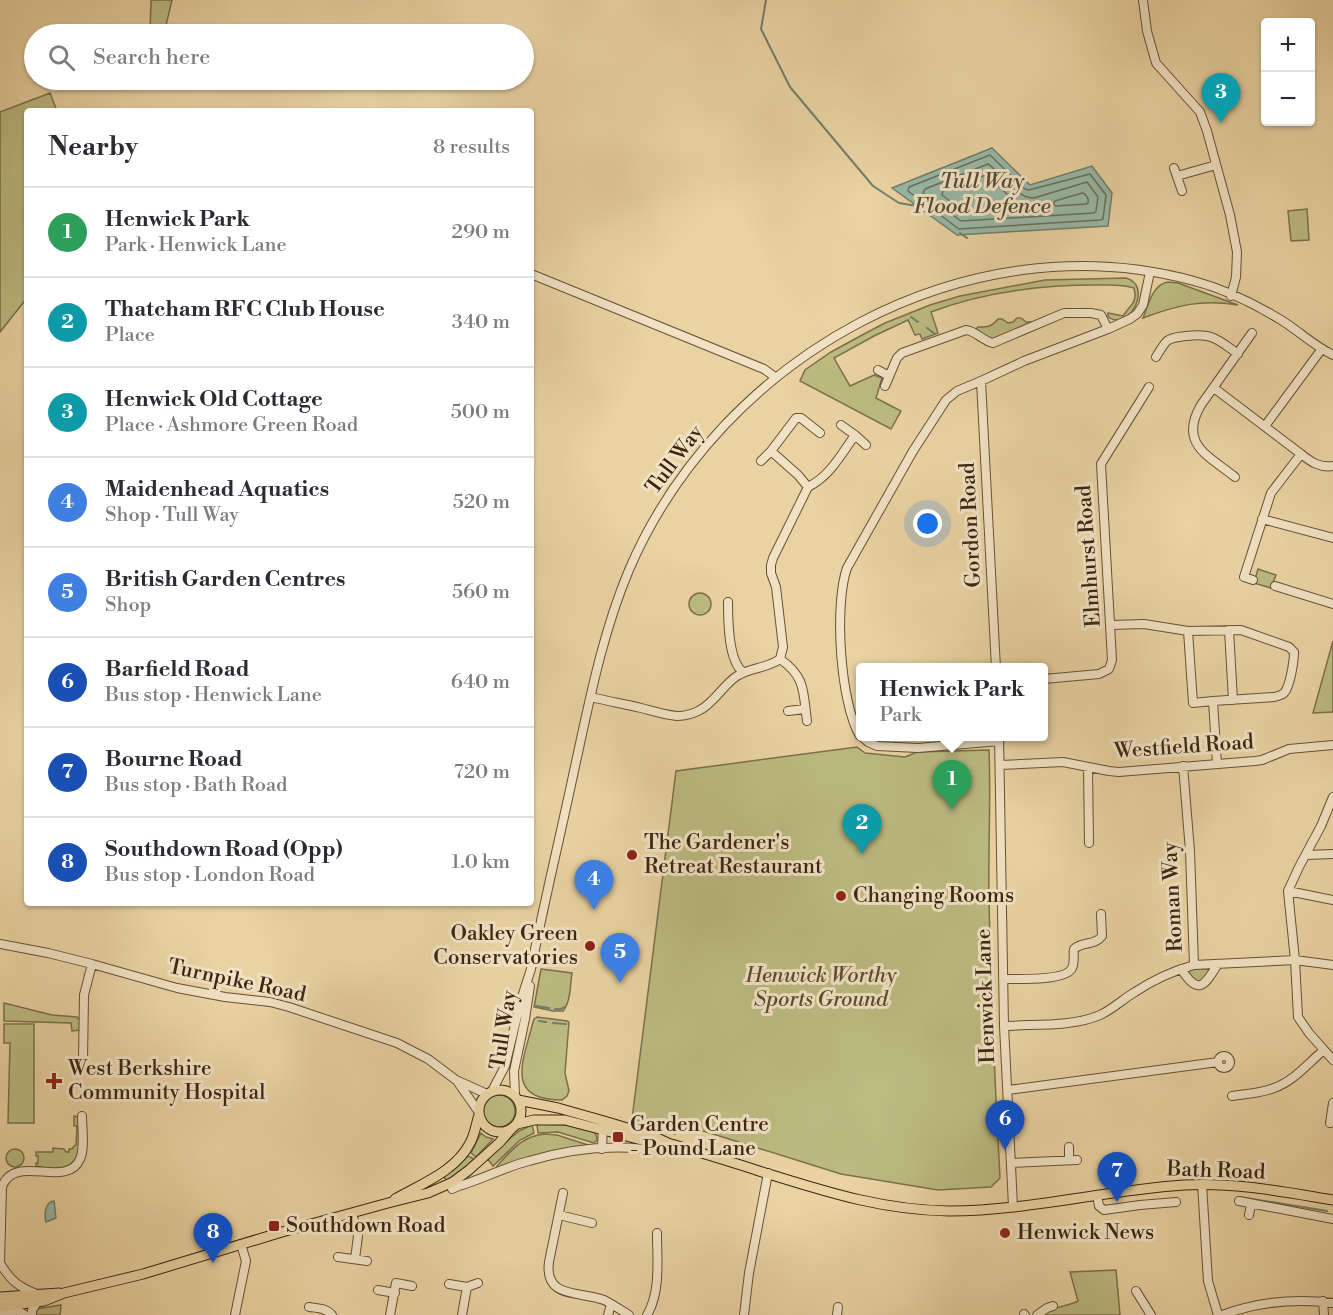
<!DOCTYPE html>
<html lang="en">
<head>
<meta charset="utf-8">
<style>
	body { margin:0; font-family:"Libre Bodoni",serif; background:#f2f2f3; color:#2b2b33 }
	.controls { position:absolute; right:18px; top:18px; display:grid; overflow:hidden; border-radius:6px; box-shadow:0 2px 4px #0004 }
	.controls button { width:54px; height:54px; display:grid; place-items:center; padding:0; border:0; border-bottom:2px solid #e1e1e2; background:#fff; color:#2b2b33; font:30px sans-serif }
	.you { position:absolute; left:928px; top:524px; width:21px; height:21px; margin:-15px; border:4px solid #fff; border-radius:50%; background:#1a73e8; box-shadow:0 0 0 9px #1a73e833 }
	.badge { display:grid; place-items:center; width:39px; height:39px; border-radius:50%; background:#1a73e8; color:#fff; font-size:20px; font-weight:700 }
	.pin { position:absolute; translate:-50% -50px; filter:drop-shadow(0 2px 3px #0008) }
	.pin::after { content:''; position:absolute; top:32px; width:21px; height:18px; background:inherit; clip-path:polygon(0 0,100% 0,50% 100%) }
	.popup { position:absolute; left:856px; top:663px; width:192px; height:78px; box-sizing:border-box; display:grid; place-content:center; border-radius:6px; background:#fff; filter:drop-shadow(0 2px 4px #0005); font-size:20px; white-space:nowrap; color:#7c7c81 }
	.popup b { font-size:22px; color:#2b2b33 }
	.popup::after { content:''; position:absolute; left:50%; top:100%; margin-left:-12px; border:12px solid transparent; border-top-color:#fff }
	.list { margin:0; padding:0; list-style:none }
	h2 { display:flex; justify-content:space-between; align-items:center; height:78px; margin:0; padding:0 24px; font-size:26px }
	h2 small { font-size:20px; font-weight:400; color:#7c7c81 }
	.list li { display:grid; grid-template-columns:39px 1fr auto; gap:18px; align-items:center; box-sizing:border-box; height:90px; padding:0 24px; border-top:2px solid #e1e1e2 }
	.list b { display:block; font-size:22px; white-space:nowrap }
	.list p { margin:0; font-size:20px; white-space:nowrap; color:#7c7c81 }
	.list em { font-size:20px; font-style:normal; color:#7c7c81 }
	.icon { flex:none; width:33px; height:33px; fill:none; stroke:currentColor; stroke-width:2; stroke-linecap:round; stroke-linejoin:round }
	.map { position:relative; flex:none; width:1333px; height:1315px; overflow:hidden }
	.search { position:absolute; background:#fff; box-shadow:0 2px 4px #0004; left:24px; top:24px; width:510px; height:66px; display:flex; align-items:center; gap:15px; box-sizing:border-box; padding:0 21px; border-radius:33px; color:#7c7c81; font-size:22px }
	.panel { position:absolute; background:#fff; box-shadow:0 2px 4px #0004; left:24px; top:108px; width:510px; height:798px; border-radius:6px }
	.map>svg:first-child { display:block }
</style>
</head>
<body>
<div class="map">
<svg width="1333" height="1315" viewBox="0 0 1333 1315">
	<rect width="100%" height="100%" fill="#ead3a3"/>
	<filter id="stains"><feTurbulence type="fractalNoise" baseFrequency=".00333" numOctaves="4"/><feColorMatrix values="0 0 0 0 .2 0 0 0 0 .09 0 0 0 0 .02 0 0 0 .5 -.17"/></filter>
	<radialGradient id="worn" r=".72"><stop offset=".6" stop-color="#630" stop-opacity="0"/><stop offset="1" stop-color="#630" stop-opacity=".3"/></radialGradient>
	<path fill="#bcbb82" stroke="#7c704a" stroke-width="1.5" d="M151,0H172L164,34H150Z
		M50,93L57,111H27V298L0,332V112Z
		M1307,209L1309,240L1291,241L1288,211Z
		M1126,278C1153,285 1130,332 1108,317V313L1123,316C1130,305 1138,303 1134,288C1123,284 1109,285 1097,285C1042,285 983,292 931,312L938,333L922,339L920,334L915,335L908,320L874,336L834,358L850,386L874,375L882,378L876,398L901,411L891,429L800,381L805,370L831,352L864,334L885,323L930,305L960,296L1045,280Z
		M1168,282L1178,283L1238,305C1201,299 1178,305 1143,318C1148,305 1153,284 1168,282Z
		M1017,318H1021L1026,322H1031L1032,324L992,339L975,330L978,327C987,327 992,327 998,319H1002L1008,323L1013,322Z
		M1258,569L1276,575L1271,588L1254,583Z
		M689 604a11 11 0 1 1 22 0a11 11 0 1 1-22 0Z
		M1333,641V712L1313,713Z
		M857,747L865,753L905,757L917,752L989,750C991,800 988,850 989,900C991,993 995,1085 1000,1178L991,1187L938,1190L841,1174L681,1124L675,1134L632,1119L676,771Z
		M1218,964L1199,986L1181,969Z
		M541,969L572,973C570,986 571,1001 563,1011H553L534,1007Z
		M4,1003L52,1015L77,1017L80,1020V1030L72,1031L71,1023L4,1021Z
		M537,1017L567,1021L569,1022L565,1073L569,1091L567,1096L562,1100C503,1100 524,1059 533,1022L534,1019Z
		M4,1024H34V1123H8L10,1043H4Z
		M483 1111a16 16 0 1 1 32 0a16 16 0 1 1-32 0Z
		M74,1116L78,1117L79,1119V1152C72,1171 60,1169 43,1169L42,1167L36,1166V1163H38V1156H36V1152H53V1148L64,1149L66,1152H69V1149H72L74,1146L76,1145L77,1126H74Z
		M537,1124C547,1124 591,1124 596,1135C597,1136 597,1138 597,1140L594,1143L558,1132L538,1133Z
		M532,1125L534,1133L520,1140L493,1166L487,1158L519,1131Z
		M481,1133L486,1137L493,1139L476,1157L471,1153Z
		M545,1134L557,1135L591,1146L497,1168V1166C512,1150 522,1136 545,1134Z
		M6 1158a9 9 0 1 1 18 0a9 9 0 1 1-18 0Z
		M468,1156L474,1159L460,1172L447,1181L443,1176L452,1171Z
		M1116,1270L1120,1315H1043C1053,1306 1067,1307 1078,1301L1070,1272Z
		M61,1305L60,1315H36L37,1309Z"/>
	<path fill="#98b8a6" stroke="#737d6b" stroke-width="1.5" d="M992,148L1030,185L1092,166L1112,193L1108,226L957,235L892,188Z
		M54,1201L56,1218L46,1222C44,1214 45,1202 54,1201Z"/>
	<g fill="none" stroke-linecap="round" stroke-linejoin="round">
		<path stroke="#6a6e5c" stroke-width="1.5" d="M990,155L1025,189L1029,190L1090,174L1106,195L1103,219L1100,220L959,229L908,191L909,187Z
			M988,164C1002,173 1016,199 1034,198L1087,182L1098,197L1096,211L1094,213L961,221L923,193L925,189Z
			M986,175L1018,204V208L964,212L942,195L943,191Z
			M1082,193C1086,193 1089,199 1088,203L1086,204L1056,206L1053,204L1055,201Z"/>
		<path stroke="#737d6b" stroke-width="2" d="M766,0L761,29L790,87L873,186L899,203L917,206
			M960,233L967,238
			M911,317L918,322
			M927,328L935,334
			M536,1006L549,1008
			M555,1009H561L564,1007
			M539,1021L546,1022
			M553,1023L566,1024
			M1240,1197L1327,1211"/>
		<g stroke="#675037" stroke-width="10">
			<path id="minor" d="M1143,0L1147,31L1156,63L1200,112L1207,131L1230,215L1237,252L1236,277L1231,296
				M1174,168L1182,191
				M1177,176L1216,165
				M531,274L764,369L775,377
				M1156,357C1159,352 1163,345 1167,341C1172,337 1179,337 1186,336C1213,333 1217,339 1238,354
				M878,370L889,376
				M981,381L996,668
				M885,386L897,358L902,353L966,330C976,331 983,341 993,343L1064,313H1091L1101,315L1108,329
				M1214,388L1301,454
				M1265,426L1321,350
				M855,435L866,445
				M771,451L796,418H801L820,433
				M761,461L771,451L798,475L808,487
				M1235,477C1209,456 1178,444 1201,405L1252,333
				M1262,519L1333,538
				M1253,580L1244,577L1271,493L1301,454C1311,462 1320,468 1333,466
				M1275,586L1333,604
				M728,602C728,620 728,661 743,672
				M1111,625L1144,624L1188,631L1193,703L1213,701L1217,764
				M1229,630L1233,700
				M1188,631L1241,630L1289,647L1294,652C1294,661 1290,687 1284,693C1281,696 1277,696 1274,697L1213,701
				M780,659C806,677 803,692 807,721
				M1044,679L1099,674L1109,669L1112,660L1101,464L1149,387
				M591,697C607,701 624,704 641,708C653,711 665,715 677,716C685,716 693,714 700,710C715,702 723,685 737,676C751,667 766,669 780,659L783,647L776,587L771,573V565L773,558L808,487C830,476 841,455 855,435L841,425
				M788,711L805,709
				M860,736C840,703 834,604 847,568L913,451L946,400L957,391L981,381L1024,361L1108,329L1130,319L1137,314L1143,305L1150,272
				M861,736L868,742L877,746L918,748L999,741
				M999,736L1004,1026L1013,1206
				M1000,765L1063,762L1109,771L1119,772L1255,761L1262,760L1289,749L1333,745
				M1088,767L1089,843
				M1333,797L1321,826L1299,867L1288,891L1295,960L1298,1017L1309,1033L1333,1060
				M1306,855L1333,854
				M1288,891L1333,900
				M0,944L48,953L92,964L177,988L225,997L270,1002L289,1007L397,1043L428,1059L456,1080L487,1094
				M1194,965L1295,960L1333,965
				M1181,969C1199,996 1204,986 1218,964
				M1003,979C1016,979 1067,981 1072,968C1075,962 1073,955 1074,949C1082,941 1095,946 1102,936L1101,914
				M1004,1026C1034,1024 1073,1027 1100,1015C1113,1009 1123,999 1135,992C1153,980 1173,971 1194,965L1190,851L1183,766
				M1218 1062a6 6 0 1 1 12 0a6 6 0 1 1-12 0Z
				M83,1061L84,995L92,964
				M457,1081L478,1111
				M1008,1090L1218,1062
				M492,1091L505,1066L521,1000L531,969C544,903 560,837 574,771C589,703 602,634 629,570C720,357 966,219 1194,281C1224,289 1255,304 1281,320C1299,331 1314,346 1333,355
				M515,1096L514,1071L525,1019L530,986
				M1232,1096C1246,1094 1261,1093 1274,1088C1294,1081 1308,1063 1324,1050
				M1330,1123L1333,1103
				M1069,1147V1160
				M602,1149L603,1125
				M1011,1163L1077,1160
				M1202,1184L1208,1281L1218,1315
				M452,1189L459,1186C483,1179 505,1167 529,1161C566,1150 607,1145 645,1149
				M563,1193L549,1262C544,1299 580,1291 604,1300C612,1304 621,1310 629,1315
				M1097,1195L1099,1206L1104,1210L1140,1205L1176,1202
				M1239,1201L1333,1219
				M352,1213L358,1236L355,1259
				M559,1215L592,1223
				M1249,1215L1251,1204
				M338,1257L367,1261
				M0,1263C10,1280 18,1287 37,1294
				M0,1264L2,1187C14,1152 67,1190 80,1159C85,1149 82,1128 82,1116
				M449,1284L467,1287
				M378,1290L395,1293
				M1136,1291L1151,1315
				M1323,1301L1324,1315
				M0,1302L10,1306L25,1315
				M309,1307C317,1308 326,1308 332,1315
				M0,1311L12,1315
				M1024,1314L1025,1315
				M32,1315V1310L37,1303
				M235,1315L246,1261L241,1244
				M390,1315L396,1283L412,1286
				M462,1315L467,1287L478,1283
				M608,1315L611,1304
				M647,1315C661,1292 657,1259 657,1233
				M744,1315L749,1273L768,1173
				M837,1315L838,1307
				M1037,1315L1047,1308L1053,1306
				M1222,1315C1258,1302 1295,1298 1333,1303"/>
		</g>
		<g stroke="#3b2513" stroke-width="11">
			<path id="major" d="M479 1111a21 21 0 1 1 42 0a21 21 0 1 1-42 0Z
				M518,1100L558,1108L604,1121L651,1135L668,1143C698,1152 729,1161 759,1171C824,1191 880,1210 949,1211C1028,1211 1106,1190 1184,1185C1234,1182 1284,1192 1333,1200
				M517,1124L534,1120H565L649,1142H661
				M395,1199C421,1184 456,1171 470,1143C475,1134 476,1124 479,1115
				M0,1297L59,1293
				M0,1307L44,1301L64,1293L143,1274L282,1232L388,1203L428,1193L453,1182L469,1170L499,1143L512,1128"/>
		</g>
		<use href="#minor" stroke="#f1e2c3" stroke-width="8"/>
		<use href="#major" stroke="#ead3a3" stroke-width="9"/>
	</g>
	<g fill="#8f2418" stroke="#f1e2c3" stroke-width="2">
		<circle cx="632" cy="855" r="6"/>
		<circle cx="841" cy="896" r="6"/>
		<circle cx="590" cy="946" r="6"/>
		<path d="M51 1072h6v6h6v6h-6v6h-6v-6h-6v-6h6z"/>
		<rect x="612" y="1131" width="12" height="12" rx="3"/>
		<rect x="268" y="1220" width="12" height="12" rx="3"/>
		<circle cx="1005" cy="1233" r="6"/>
	</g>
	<g text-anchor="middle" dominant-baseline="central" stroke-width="6" stroke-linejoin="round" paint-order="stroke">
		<g font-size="21" fill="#3b2513" stroke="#f1e2c3">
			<text transform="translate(675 460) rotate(-53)">Tull Way</text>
			<text transform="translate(971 525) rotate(-93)">Gordon Road</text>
			<text transform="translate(1089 556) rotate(-94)">Elmhurst Road</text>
			<text transform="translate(1184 747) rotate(-4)">Westfield Road</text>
			<text transform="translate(1173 897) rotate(-93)">Roman Way</text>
			<text transform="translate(237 981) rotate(12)">Turnpike Road</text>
			<text transform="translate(986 996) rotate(-92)">Henwick Lane</text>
			<text transform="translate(504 1030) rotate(-81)">Tull Way</text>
			<text transform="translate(1216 1171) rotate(2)">Bath Road</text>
		</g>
		<g font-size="21" fill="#3b2513" stroke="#f1e2c3" text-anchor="start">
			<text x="644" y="843">The Gardener's<tspan x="644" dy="24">Retreat Restaurant</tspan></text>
			<text x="853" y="896">Changing Rooms</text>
			<text x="578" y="934" text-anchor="end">Oakley Green<tspan x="578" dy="24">Conservatories</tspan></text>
			<text x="68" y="1069">West Berkshire<tspan x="68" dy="24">Community Hospital</tspan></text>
			<text x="630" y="1125">Garden Centre<tspan x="630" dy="24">- Pound Lane</tspan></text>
			<text x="286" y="1226">Southdown Road</text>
			<text x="1017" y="1233">Henwick News</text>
		</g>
		<g font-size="21" font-style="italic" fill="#5b4a2f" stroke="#f1e2c3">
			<text x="821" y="976">Henwick Worthy<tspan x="821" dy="24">Sports Ground</tspan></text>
		</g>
		<g font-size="22" font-style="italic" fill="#524a38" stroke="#f1e2c3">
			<text x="982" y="181">Tull Way<tspan x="982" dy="25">Flood Defence</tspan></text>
		</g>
	</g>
	<rect width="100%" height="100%" filter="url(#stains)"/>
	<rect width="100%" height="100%" fill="url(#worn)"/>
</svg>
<div class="controls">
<button>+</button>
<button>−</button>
</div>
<div class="you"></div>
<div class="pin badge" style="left:952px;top:810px;background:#2e9e5b">1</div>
<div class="popup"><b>Henwick Park</b>Park</div>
<div class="pin badge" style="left:862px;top:854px;background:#0f9aa8">2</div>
<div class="pin badge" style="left:1221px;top:123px;background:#0f9aa8">3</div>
<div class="pin badge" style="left:594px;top:910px;background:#3f7fe0">4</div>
<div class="pin badge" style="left:620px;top:983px;background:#3f7fe0">5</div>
<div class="pin badge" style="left:1005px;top:1150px;background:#1a4fb4">6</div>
<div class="pin badge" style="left:1117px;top:1202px;background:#1a4fb4">7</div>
<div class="pin badge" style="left:213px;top:1263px;background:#1a4fb4">8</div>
<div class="search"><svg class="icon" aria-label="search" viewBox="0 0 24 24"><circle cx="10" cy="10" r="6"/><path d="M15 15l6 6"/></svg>Search here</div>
<section class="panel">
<h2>Nearby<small>8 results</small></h2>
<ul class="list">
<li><span class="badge" style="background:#2e9e5b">1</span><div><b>Henwick Park</b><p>Park · Henwick Lane</p></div><em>290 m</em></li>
<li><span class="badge" style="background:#0f9aa8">2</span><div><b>Thatcham RFC Club House</b><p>Place</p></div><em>340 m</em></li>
<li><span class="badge" style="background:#0f9aa8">3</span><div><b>Henwick Old Cottage</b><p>Place · Ashmore Green Road</p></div><em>500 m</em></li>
<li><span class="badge" style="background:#3f7fe0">4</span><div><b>Maidenhead Aquatics</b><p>Shop · Tull Way</p></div><em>520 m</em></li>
<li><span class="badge" style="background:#3f7fe0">5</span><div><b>British Garden Centres</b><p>Shop</p></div><em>560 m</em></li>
<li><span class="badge" style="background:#1a4fb4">6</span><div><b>Barfield Road</b><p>Bus stop · Henwick Lane</p></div><em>640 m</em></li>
<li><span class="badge" style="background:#1a4fb4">7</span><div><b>Bourne Road</b><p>Bus stop · Bath Road</p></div><em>720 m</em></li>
<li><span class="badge" style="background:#1a4fb4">8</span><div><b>Southdown Road (Opp)</b><p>Bus stop · London Road</p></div><em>1.0 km</em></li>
</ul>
</section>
</div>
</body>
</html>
